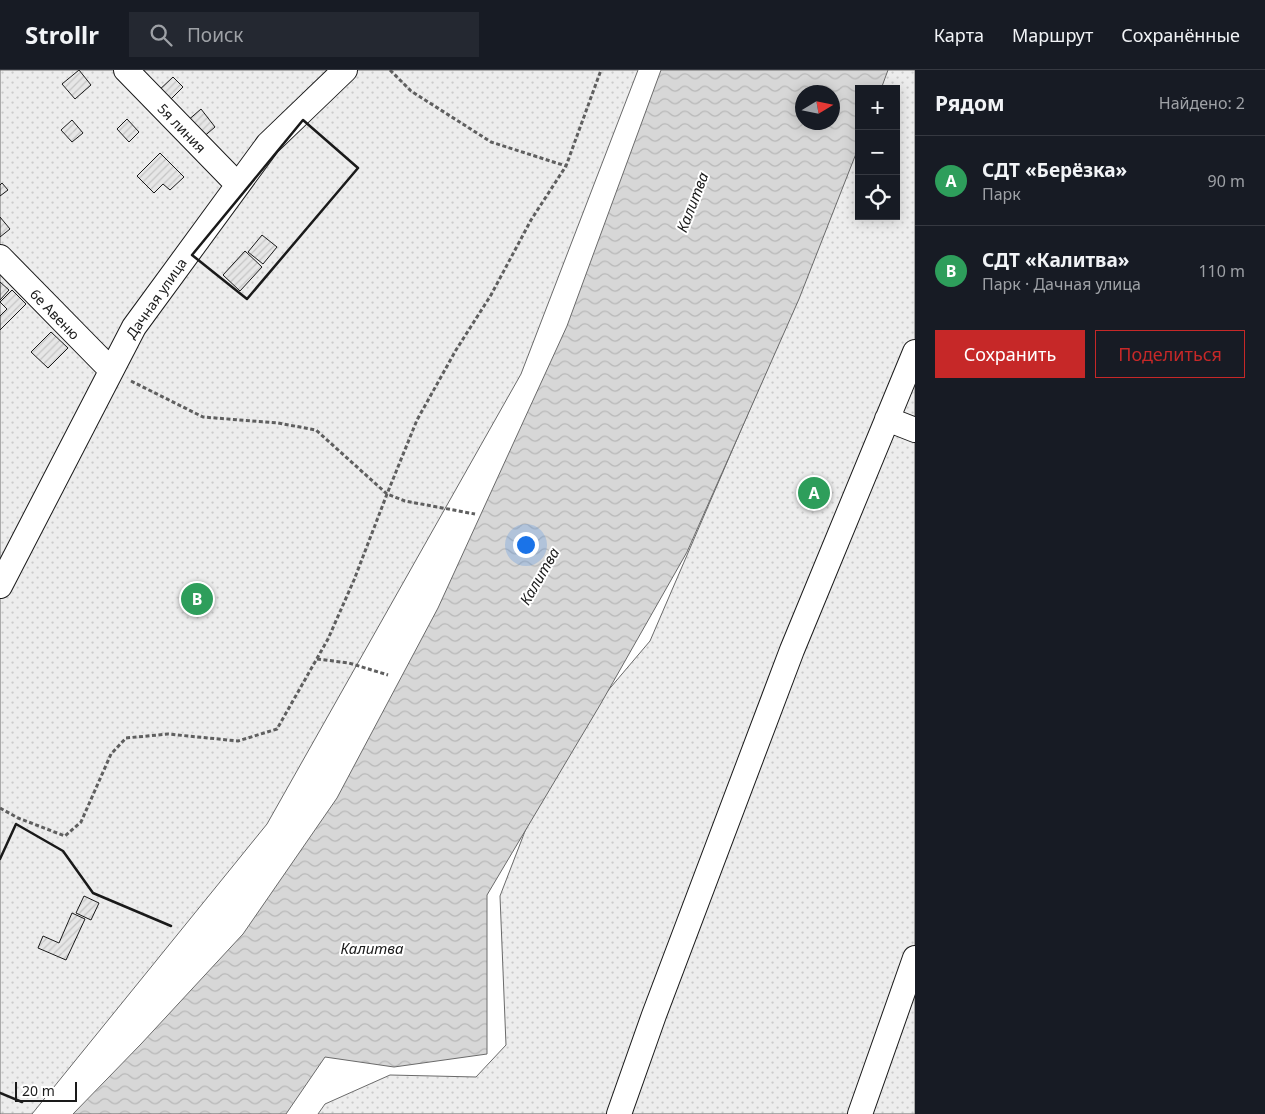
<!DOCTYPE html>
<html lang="ru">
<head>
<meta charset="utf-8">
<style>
	body { margin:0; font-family:"Noto Sans",sans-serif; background:#242831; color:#f1f3f6 }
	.controls { position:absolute; right:15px; top:15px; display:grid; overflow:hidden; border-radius:0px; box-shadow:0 2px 12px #0003 }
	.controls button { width:45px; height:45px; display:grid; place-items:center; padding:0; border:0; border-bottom:1px solid #363941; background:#171b24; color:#f1f3f6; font:25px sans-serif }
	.compass { position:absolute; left:795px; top:15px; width:45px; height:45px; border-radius:50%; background:#171b24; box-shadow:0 2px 12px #0003; rotate:80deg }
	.scale { position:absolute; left:15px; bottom:12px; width:62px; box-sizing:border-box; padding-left:5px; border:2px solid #1a1a1a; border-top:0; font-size:14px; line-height:18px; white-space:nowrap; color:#1a1a1a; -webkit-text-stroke:4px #fff; paint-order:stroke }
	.you { position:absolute; left:525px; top:474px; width:18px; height:18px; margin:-12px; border:4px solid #fff; border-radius:50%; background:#1a73e8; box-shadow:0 0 0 8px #1a73e833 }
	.badge { display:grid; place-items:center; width:32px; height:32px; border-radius:50%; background:#c62828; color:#fff; font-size:16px; font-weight:700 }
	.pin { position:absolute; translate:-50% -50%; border:2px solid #fff; box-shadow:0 1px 5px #0006 }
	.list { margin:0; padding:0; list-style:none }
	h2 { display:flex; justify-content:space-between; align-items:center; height:65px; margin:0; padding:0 20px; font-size:21px }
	h2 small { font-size:16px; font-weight:400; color:#9ea1a6 }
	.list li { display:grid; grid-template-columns:32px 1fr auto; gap:15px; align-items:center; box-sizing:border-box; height:90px; padding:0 20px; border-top:1px solid #363941 }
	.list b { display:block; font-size:19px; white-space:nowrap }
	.list p { margin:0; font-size:16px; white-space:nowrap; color:#9ea1a6 }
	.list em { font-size:16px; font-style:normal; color:#9ea1a6 }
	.actions { display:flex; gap:10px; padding:15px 20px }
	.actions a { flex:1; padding:11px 0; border:1px solid #c62828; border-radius:0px; text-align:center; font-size:18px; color:#c62828 }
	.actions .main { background:#c62828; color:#fff }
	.icon { flex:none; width:28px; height:28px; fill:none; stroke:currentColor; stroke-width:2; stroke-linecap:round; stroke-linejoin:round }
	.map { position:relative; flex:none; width:915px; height:1044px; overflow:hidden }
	header { display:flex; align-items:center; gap:30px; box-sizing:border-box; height:70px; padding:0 25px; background:#171b24; border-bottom:1px solid #363941 }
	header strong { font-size:24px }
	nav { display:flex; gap:28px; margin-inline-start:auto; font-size:18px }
	.search { width:350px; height:45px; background:#242831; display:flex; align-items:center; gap:12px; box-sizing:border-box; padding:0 18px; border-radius:0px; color:#9ea1a6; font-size:19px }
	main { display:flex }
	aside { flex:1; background:#171b24 }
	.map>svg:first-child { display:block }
</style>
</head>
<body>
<header>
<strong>Strollr</strong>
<div class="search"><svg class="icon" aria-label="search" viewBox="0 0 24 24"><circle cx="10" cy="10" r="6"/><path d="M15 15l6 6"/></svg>Поиск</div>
<nav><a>Карта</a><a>Маршрут</a><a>Сохранённые</a></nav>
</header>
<main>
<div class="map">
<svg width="915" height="1044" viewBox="0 0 915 1044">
	<defs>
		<pattern id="garden-dots" width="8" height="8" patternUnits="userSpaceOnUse" patternTransform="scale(1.25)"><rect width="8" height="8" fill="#ededed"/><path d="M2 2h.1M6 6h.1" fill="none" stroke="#cbcbcb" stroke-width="1.8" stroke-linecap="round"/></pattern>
		<pattern id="water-waves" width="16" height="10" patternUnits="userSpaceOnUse" patternTransform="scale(1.25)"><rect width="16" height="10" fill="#d7d7d7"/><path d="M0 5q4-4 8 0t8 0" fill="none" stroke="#b8b8b8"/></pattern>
		<pattern id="building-hatch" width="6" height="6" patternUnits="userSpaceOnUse" patternTransform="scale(1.25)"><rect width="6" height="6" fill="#e6e6e6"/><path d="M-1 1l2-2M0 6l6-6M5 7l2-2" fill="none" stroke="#c5c5c5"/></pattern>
	</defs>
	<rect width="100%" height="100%" fill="#fff"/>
	<path fill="url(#garden-dots)" stroke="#6a6a6a" d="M0,0H638L521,304L267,754L32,1044H0Z
		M877,0H915V1044H318L325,1034L390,1005L476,1007L506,975L500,826L549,699L594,637L650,571L778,274L859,50V146H896V19H870Z"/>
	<path fill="url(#water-waves)" stroke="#6a6a6a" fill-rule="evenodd" d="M661,0H888L881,19H859V76L799,229L687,482L600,635L487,825V984L394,997L325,987L286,1044H73L141,974L243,864L337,728L438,538L567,256ZM802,22H832V52H802Z"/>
	<path fill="url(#building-hatch)" stroke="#1a1a1a" d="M79,0L91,15L75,29L62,14Z
		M173,7L183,17L166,34L156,23Z
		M201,39L215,57L201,69L186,52Z
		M127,49L139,62L129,72L117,59Z
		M72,50L83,63L72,72L61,60Z
		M160,83L184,107L170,120L163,114L154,123L137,106Z
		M2,113L8,120L0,126V115Z
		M0,147L10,159L0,167Z
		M262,165L277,177L263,194L248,182Z
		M245,181L262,197L240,221L223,205Z
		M0,212L9,220L0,230Z
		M12,220L26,234L0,260V246L7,239L0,232Z
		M51,262L68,278L48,298L31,282Z
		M84,826L99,833L91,850L76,843Z
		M72,843L85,849L66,890L38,878L43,866L59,873Z"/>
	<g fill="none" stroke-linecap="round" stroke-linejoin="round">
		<g stroke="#1a1a1a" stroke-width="26">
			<path id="minor" d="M126,0L238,115
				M0,187L111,300
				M887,349L915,360
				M0,516L134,257L268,74L345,0
				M619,1044L654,945L792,580L915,282
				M860,1044L915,888"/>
		</g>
		<path stroke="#5f5f5f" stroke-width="3" stroke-dasharray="4 2.5" stroke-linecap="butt" d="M390,0L411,21L491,72L566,96
			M131,311L203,347L278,353L316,360L387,424L405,431L475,444
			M317,589L349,593L388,605
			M0,738L18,748L65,766L81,752L111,684L126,668L168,664L238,671L277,659L328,569L354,510L387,424L417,350L456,280L491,225L531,150L566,96L601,0"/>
		<use href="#minor" stroke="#fff" stroke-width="24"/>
		<path stroke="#1a1a1a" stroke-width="2.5" d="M303,50L358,98L247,229L192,185Z
			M0,789L16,754L63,781L93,823L171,856
			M0,1023L22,1032"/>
	</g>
	<g text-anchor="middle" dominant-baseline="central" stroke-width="4" stroke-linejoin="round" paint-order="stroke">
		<g font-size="14" fill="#1a1a1a" stroke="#fff">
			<text transform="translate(182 58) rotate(46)">5я линия</text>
			<text transform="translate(156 228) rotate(-55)">Дачная улица</text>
			<text transform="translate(55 244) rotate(46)">6е Авеню</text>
		</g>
		<g font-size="15" font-style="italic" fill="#1a1a1a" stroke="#fff">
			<text transform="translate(692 132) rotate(-69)">Калитва</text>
			<text transform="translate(539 506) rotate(-60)">Калитва</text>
			<text x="372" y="878">Калитва</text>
		</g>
	</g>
</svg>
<div class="controls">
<button>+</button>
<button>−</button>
<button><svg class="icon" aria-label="locate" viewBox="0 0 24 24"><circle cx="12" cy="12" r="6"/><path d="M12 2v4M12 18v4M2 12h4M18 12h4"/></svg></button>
</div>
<svg class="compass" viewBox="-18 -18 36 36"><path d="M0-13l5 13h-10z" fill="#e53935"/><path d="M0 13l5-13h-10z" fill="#9ea1a6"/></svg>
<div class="scale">20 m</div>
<div class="you"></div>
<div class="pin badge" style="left:814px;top:423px;background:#2e9e5b">A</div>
<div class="pin badge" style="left:197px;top:529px;background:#2e9e5b">B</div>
</div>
<aside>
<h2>Рядом<small>Найдено: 2</small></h2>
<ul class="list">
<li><span class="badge" style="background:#2e9e5b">A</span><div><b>СДТ «Берёзка»</b><p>Парк</p></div><em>90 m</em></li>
<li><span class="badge" style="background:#2e9e5b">B</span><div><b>СДТ «Калитва»</b><p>Парк · Дачная улица</p></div><em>110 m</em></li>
</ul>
<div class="actions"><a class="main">Сохранить</a><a>Поделиться</a></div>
</aside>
</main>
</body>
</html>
